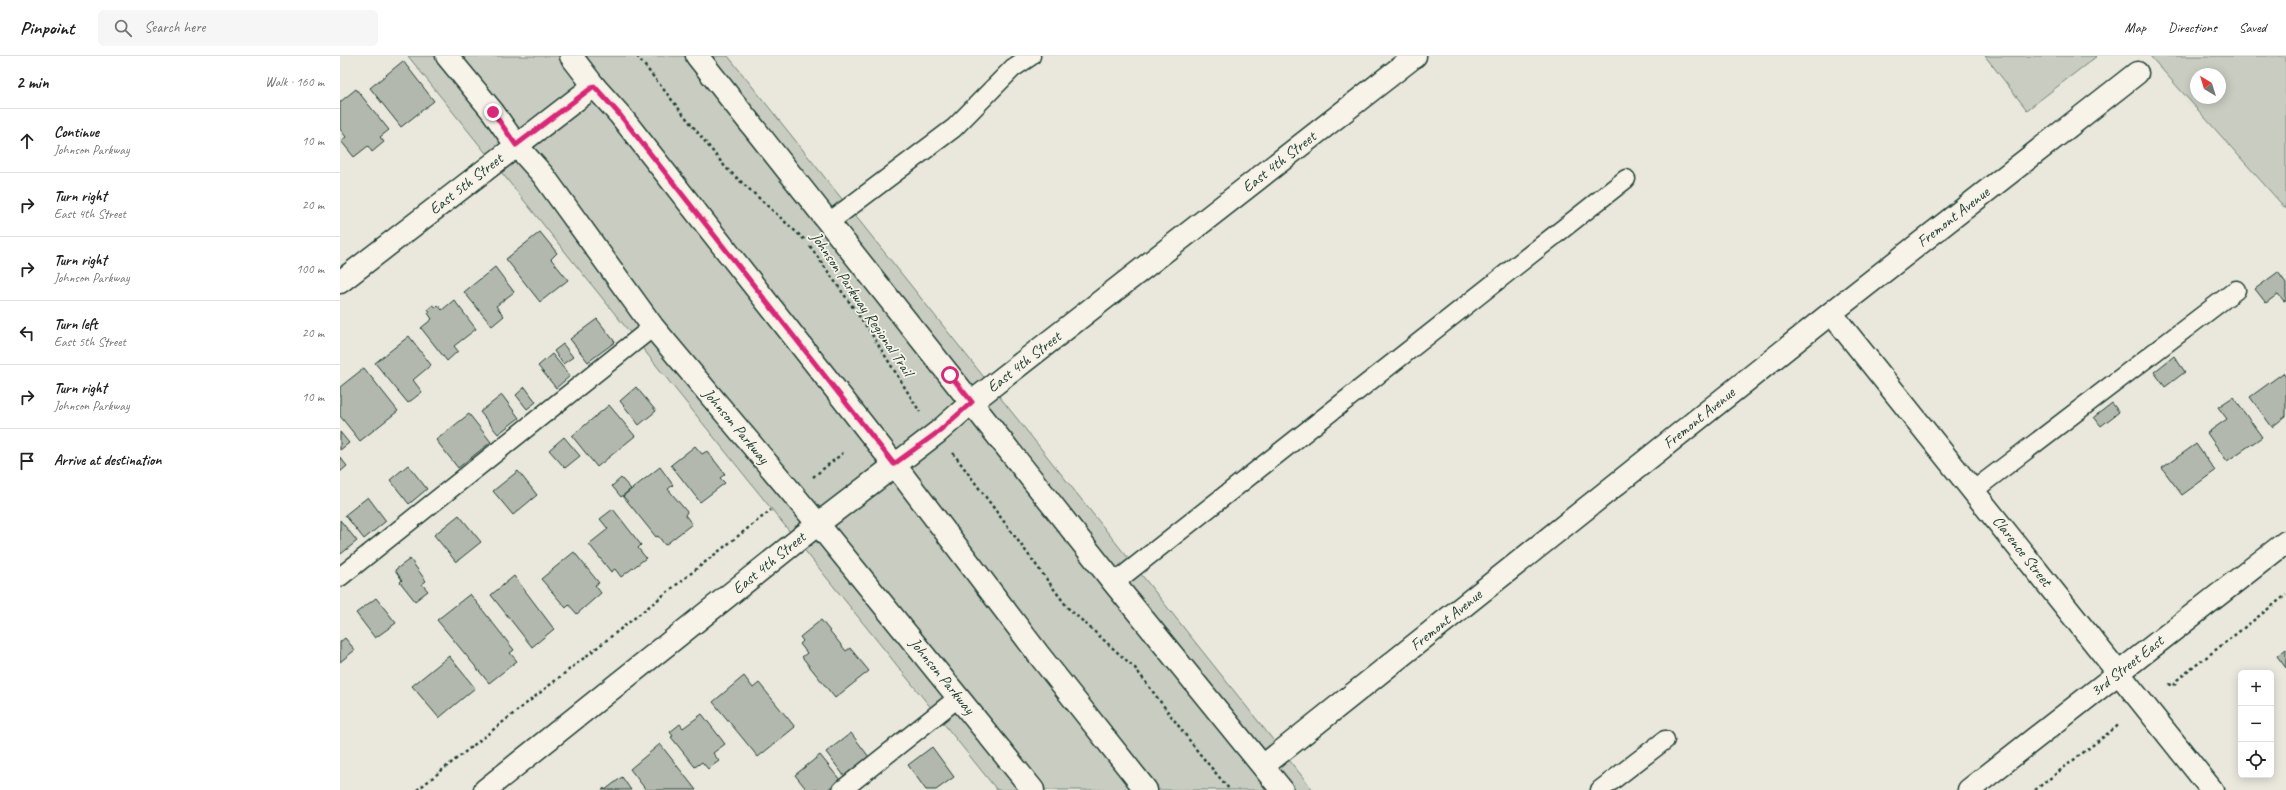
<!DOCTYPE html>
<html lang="en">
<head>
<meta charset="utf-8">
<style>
	body { margin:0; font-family:Caveat,sans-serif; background:#f6f6f6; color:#222 }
	.controls { position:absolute; right:12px; bottom:12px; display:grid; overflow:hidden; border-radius:6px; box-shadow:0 2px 10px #0003 }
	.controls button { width:36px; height:36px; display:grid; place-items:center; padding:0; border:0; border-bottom:1px solid #e0e0e0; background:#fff; color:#222; font:20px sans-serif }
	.compass { position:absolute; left:1850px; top:12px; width:36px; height:36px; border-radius:50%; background:#fff; box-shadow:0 2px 10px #0003; rotate:322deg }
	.stop { position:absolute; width:12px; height:12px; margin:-9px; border:3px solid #db2777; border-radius:50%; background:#fff }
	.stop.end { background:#db2777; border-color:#fff; box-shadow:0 1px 4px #0008 }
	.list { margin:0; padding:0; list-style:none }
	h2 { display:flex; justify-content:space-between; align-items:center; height:52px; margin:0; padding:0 16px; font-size:17px }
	h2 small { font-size:13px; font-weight:400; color:#767676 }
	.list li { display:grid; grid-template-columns:26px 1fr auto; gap:12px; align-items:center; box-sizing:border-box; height:64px; padding:0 16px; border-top:1px solid #e0e0e0 }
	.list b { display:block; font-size:15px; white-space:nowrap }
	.list p { margin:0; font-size:13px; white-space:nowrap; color:#767676 }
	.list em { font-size:13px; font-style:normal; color:#767676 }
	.icon { flex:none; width:22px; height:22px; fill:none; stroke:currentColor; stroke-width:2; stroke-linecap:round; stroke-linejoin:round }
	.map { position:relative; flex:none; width:1946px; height:734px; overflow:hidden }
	header { display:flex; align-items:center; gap:24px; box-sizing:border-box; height:56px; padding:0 20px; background:#fff; border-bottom:1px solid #e0e0e0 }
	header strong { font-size:19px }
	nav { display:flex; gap:22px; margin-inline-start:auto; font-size:14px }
	.search { width:280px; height:36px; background:#f6f6f6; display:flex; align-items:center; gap:10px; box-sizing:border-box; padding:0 14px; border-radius:6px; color:#767676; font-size:15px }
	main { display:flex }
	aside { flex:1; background:#fff }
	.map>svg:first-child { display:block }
</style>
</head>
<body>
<header>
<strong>Pinpoint</strong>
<div class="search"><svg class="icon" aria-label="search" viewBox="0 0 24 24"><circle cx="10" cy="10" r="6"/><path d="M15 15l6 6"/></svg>Search here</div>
<nav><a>Map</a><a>Directions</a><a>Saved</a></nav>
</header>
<main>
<aside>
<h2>2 min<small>Walk · 160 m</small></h2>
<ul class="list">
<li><svg class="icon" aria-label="ahead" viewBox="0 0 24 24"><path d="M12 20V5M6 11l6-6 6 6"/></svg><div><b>Continue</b><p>Johnson Parkway</p></div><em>10 m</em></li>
<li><svg class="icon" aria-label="right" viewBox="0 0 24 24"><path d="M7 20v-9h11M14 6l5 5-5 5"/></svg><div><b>Turn right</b><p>East 4th Street</p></div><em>20 m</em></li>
<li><svg class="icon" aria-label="right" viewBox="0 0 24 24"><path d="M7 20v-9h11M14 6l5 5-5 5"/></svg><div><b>Turn right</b><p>Johnson Parkway</p></div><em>100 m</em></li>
<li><svg class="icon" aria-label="left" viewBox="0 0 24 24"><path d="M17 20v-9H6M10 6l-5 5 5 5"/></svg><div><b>Turn left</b><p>East 5th Street</p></div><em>20 m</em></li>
<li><svg class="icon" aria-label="right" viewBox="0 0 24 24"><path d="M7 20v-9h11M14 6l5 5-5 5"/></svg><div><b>Turn right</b><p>Johnson Parkway</p></div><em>10 m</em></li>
<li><svg class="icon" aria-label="arrive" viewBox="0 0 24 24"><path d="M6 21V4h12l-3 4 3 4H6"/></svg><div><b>Arrive at destination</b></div></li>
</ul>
</aside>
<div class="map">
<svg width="1946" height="734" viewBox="0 0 1946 734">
	<rect width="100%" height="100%" fill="#eae8dd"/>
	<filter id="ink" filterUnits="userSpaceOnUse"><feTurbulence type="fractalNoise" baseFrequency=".025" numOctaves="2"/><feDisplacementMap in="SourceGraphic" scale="8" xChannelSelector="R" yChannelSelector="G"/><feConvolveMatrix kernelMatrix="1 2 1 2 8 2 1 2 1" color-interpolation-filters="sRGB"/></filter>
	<g filter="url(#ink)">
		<path fill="#c8ccc1" stroke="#74847a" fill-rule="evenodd" d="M68,0H388L973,734H657Z
			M1645,0H1757L1687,54Z
			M1810,0H1946V153ZM1856,18H1880V42H1856Z"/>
		<path fill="#b2b8ae" stroke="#1f3d34" d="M63,5L94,45L61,71L30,32Z
			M16,33L49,74L40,81L44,86L32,96L28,90L14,101L1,85L6,81L0,73V46Z
			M200,176L217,197L211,203L228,224L200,246L166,203Z
			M155,211L174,236L156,250L164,260L152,270L124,236Z
			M1938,216L1946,227V244L1944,245L1938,238L1926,247L1915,233Z
			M114,244L136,273L114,290L118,295L107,305L81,272L92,263L88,257L90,256L88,253L93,249L96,251L98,249L102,254Z
			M257,263L275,286L248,306L230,283Z
			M69,280L91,309L73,324L82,336L68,347L35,307Z
			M223,288L233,301L223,308L214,295Z
			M212,298L230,320L216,332L198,310Z
			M1834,300L1845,316L1825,331L1814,316Z
			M24,312L58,355L20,385L0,360V331Z
			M1943,317L1946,321V360L1932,371L1910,341Z
			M185,331L196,346L187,353L176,339Z
			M296,331L316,355L299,369L280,345Z
			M162,339L179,362L158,378L140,356Z
			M1893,341L1922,381L1887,405L1867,377L1887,363L1878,351Z
			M1772,347L1779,356L1761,370L1754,361Z
			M269,349L295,380L257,411L232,380Z
			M129,358L151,386L118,412L96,384Z
			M0,376L9,387L0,394Z
			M224,381L240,400L225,412L209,394Z
			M1856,388L1875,415L1842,439L1822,412Z
			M355,390L362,398L367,395L385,418L380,422L385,427L360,446L331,409Z
			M0,401L7,410L0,416Z
			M68,409L87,433L69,448L50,424Z
			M320,411L333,429L328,433L347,456L345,459L352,468L325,489L318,480L316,481L283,440Z
			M178,415L197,439L173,459L153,435Z
			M281,422L291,433L281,441L272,430Z
			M28,441L46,465L24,483L5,459Z
			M273,453L301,489L298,492L306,502L281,521L275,513L271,516L249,488L268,473L260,463Z
			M119,459L141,486L116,506L94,479Z
			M0,464L17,485L1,498L0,497Z
			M234,496L259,527L255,529L261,537L237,558L229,549L226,552L201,523Z
			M70,503L86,525L82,528L88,535L75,545L60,526L62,524L55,514Z
			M174,520L214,573L192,591L151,539Z
			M130,538L174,594L170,597L177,605L149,627L97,564Z
			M36,542L56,567L35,582L16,557Z
			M481,564L506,595L510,592L529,615L495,642L462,601L467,597L460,588L463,585L460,581Z
			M5,582L15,594L0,606V586Z
			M1946,593V612L1937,600Z
			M109,600L135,632L99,662L72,630Z
			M404,620L413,632L419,627L455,671L418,701L373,646Z
			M362,658L385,688L373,697L379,705L368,713L362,706L355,711L331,681L333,680L330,676L340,668L343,672Z
			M511,677L529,701L505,721L486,696Z
			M320,688L356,734H306L290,713Z
			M592,691L614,721L596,734H586L568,709Z
			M480,699L500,724L487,734H467L455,719Z
			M282,721L291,734H262L264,732L265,734Z"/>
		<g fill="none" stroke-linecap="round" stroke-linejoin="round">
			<g stroke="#1f3d34" stroke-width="21">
				<path id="service" d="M488,167L614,72L673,12L691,0
					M1634,434L1896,234
					M0,521L313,271
					M774,527L1286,123
					M502,734L619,641
					M1260,734L1325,684"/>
			</g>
			<g stroke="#1f3d34" stroke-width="25">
				<path id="minor" d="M107,0L153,56L176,89L203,119L313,271L478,468L693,734
					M357,0L774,527L942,734
					M0,226L254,30
					M1491,257L1872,734
					M923,710L1491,257L1797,17
					M145,734L478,468L598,376L632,346L1075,0"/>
			</g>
			<g stroke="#1f3d34" stroke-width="25">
				<path id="tertiary" d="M231,0L254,30L280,59L554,408L699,599L806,734
					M1629,734L1946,486"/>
			</g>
			<path stroke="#1f3d34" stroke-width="2.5" stroke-dasharray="3 3" stroke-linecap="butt" d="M297,0L386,112L466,185
				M470,190L531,277L580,356
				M613,397L728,552L795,612L859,697L890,734
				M473,421L503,397
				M1829,628L1834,630L1837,624L1946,539
				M77,734L431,454
				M1695,734L1780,668"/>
			<use href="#service" stroke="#f7f3e8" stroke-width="18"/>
			<use href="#minor" stroke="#f7f3e8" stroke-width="22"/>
			<use href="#tertiary" stroke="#f7f3e8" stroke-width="22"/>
		</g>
	</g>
	<g fill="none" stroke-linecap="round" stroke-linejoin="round" filter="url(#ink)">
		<path stroke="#db2777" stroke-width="5" d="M153,56L176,89L254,30L280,59L554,408L598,376L632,346L610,319"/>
	</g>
	<g text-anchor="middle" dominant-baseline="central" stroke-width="3.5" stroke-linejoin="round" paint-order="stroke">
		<g font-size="16" fill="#1f3d34" stroke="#f7f3e8">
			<text transform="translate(939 106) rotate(-38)">East 4th Street</text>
			<text transform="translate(126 128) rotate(-38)">East 5th Street</text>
			<text transform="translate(1613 161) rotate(-38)">Fremont Avenue</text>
			<text transform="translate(522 248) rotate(56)">Johnson Parkway Regional Trail</text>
			<text transform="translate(684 306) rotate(-38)">East 4th Street</text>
			<text transform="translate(1359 362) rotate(-39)">Fremont Avenue</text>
			<text transform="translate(396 370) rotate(50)">Johnson Parkway</text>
			<text transform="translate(1682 495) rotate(52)">Clarence Street</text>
			<text transform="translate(429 507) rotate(-39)">East 4th Street</text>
			<text transform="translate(1106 564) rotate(-39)">Fremont Avenue</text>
			<text transform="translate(1787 610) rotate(-38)">3rd Street East</text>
			<text transform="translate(602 620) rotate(51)">Johnson Parkway</text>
		</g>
	</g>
</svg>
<div class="controls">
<button>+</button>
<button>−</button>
<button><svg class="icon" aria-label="locate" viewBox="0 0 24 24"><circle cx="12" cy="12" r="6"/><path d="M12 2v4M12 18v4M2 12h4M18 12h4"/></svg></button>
</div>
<svg class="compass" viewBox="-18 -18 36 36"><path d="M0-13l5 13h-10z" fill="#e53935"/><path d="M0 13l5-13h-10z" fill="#767676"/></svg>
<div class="stop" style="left:610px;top:319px"></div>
<div class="stop end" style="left:153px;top:56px"></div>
</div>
</main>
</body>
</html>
